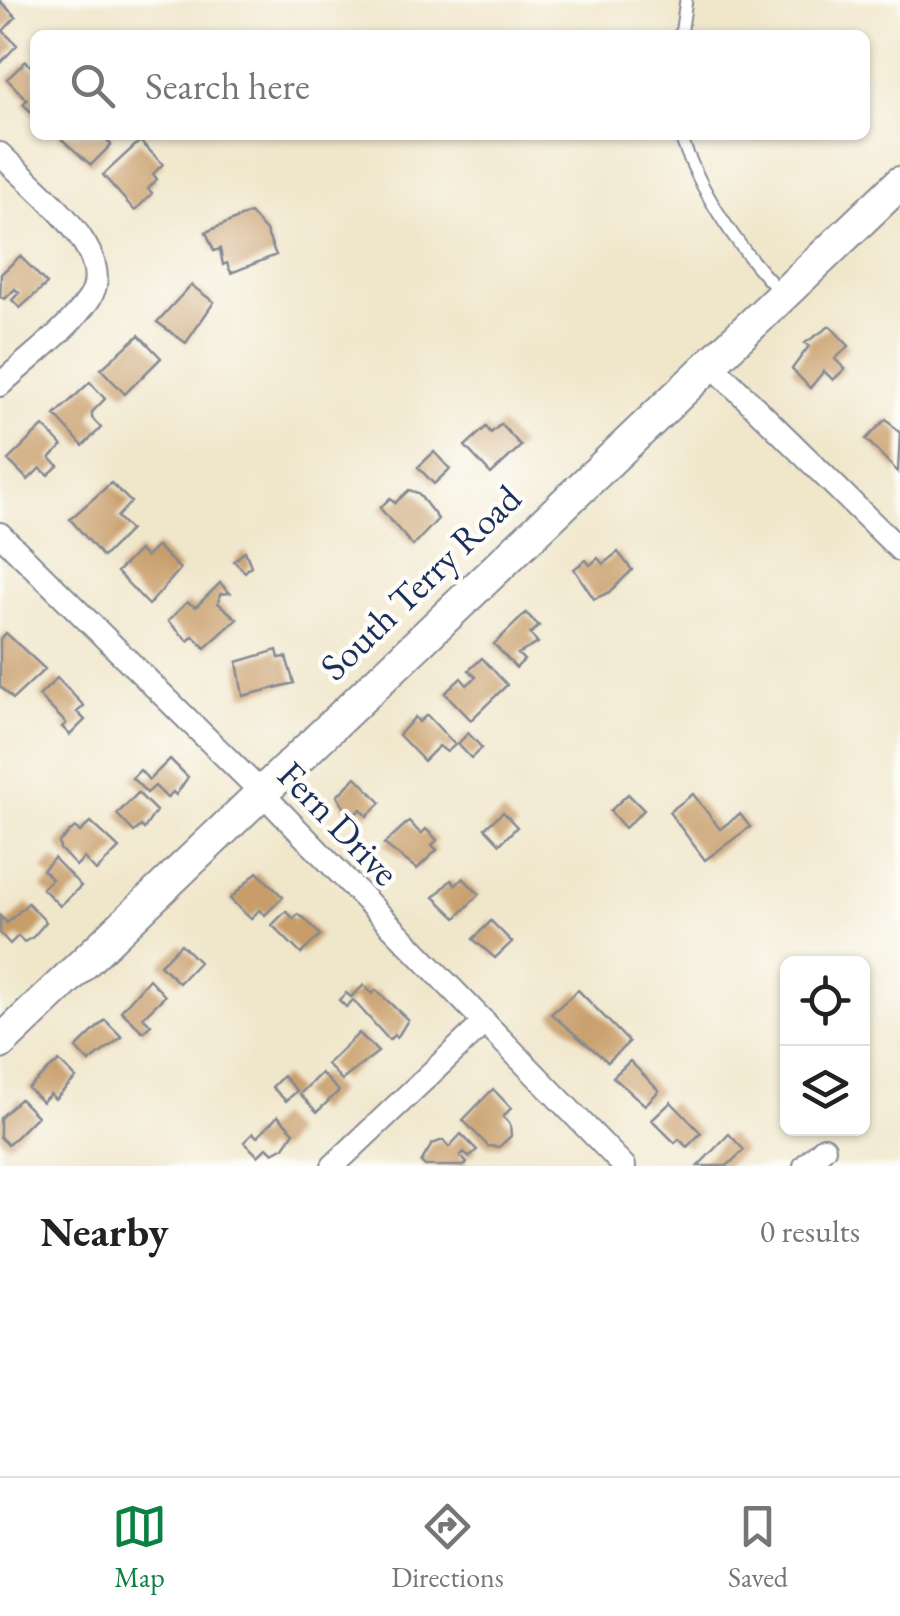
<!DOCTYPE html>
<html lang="en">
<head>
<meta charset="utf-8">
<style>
	body { margin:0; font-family:"EB Garamond",serif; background:#f6f6f6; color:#222 }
	.controls { position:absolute; right:30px; bottom:30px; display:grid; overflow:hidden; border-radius:15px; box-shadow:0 2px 8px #0004 }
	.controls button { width:90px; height:90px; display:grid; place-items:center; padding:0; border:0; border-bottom:2px solid #e0e0e0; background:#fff; color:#222; font:50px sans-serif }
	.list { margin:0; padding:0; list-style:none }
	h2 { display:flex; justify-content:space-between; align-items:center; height:130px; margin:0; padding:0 40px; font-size:42px }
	h2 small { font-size:32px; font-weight:400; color:#767676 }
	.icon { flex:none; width:55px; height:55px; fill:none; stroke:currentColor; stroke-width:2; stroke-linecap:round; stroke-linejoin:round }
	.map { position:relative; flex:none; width:900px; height:1166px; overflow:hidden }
	.search { position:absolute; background:#fff; box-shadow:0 2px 8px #0004; left:30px; right:30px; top:30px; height:110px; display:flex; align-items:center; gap:25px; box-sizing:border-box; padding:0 35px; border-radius:15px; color:#767676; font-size:38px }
	.sheet { height:310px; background:#fff }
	nav { display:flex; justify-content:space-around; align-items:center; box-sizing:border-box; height:140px; border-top:2px solid #e0e0e0; background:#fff; font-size:28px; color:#767676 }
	nav a { display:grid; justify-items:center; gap:5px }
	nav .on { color:#0b8043 }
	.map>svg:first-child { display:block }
</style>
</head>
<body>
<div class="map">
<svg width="900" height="1166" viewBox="0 0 900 1166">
	<rect width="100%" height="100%" fill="#fdfcf7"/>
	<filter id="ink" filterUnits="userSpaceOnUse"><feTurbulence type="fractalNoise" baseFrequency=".01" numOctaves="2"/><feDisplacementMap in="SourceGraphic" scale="20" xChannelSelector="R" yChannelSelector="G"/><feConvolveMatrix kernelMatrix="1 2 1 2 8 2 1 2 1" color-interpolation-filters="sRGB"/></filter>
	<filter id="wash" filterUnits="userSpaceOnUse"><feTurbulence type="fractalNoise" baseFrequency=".0048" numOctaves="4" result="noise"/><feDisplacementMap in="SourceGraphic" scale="40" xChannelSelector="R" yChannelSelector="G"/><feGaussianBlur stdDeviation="2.25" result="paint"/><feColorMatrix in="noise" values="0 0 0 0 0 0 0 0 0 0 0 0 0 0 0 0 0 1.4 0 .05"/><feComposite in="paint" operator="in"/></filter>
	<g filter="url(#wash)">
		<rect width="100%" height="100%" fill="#f0e6ca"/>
		<g id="blocks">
			<path fill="#c89d69" d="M0,1L16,17L3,31L17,45L0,63Z
				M26,61L35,71V116L23,104L27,100L7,79Z
				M57,135H114L108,141L111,145L91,165Z
				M140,141L163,164L153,174L157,179L148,189L152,193L135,211L103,175Z
				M250,213L266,231L276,255L231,273L227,263L223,265L220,249L214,251L206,232Z
				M20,256L47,284L20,308L12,300L19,293L15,289L5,299L0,297L1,274Z
				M191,285L214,302L186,343L157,322Z
				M830,326L849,346L835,359L845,369L833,380L824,371L810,388L792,369L809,346L805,343Z
				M139,335L161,358L125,394L101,369Z
				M90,382L105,399L92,412V418L101,428L83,446L55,415Z
				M886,419L900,433L898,472L866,439Z
				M501,424L521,446L491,474L465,446L486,427L491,433Z
				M43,426L62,446L50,458L58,466L48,475L40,468L28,480L8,460Z
				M434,452L450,469L434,484L418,467Z
				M111,483L131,502L117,517L130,530L103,557L70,519Z
				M409,490L418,493L438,519L413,546L380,508L390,498L395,503Z
				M157,546L180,569L149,605L117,572L139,550L146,557Z
				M245,551L251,566L245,572L234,561Z
				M618,552L632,570L610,592L594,599L574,569L586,560L590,565L598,558L603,564Z
				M220,583L230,593L220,594L218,603L237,619L205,648L193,636L188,641L168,621L187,602L196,607Z
				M526,613L539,626L530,634L538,643L518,654L524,660L516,668L494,644Z
				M6,633L45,669L13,699L0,686V639Z
				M277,650L279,658L286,657L294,683L243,696L237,662Z
				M482,658L507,685L471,720L445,693L461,678L467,685L476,677L469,670Z
				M57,678L84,706L77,712L85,720L70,735L62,727L66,723L39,696Z
				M427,715L455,745L447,752L439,746L424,761L399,735L415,717L419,722Z
				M468,733L482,748L471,758L458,744Z
				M170,759L188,777L176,795L173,792L167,798L155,786L147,793L132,778L140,770L149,780Z
				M356,777L381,803L367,816L361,809L355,814L345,809L337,796Z
				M138,793L156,811L144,829L141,826L134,832L117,814Z
				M628,794L644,810L625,828L610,811Z
				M693,794L720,829L740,814L750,827L705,860L669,812Z
				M503,812L517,827L500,844L485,828Z
				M409,821L421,834L426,829L437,840L432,845L437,850L417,869L384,844Z
				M91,822L119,848L96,871L84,858L76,866L60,849L59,842L75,827L80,832Z
				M54,858L81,886L60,906L42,888L52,879L43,870Z
				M257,872L283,897L265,915L259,910L251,919L230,899Z
				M463,878L479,894L456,918L434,897L451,880L456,885Z
				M28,903L46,922L33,937L24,942L18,936L10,944L0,933V916L7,923Z
				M286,911L294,919L298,914L305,919L320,935L301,954L272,925Z
				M491,921L512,942L495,958L473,939Z
				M181,944L199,962L179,983L160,965Z
				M149,979L165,996L143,1017L151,1025L143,1032L121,1011Z
				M364,985L372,994L376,990L408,1020L397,1038L394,1035L389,1040L353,1000L346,1007L339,1000L346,993L351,997Z
				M578,990L629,1042L608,1062L551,1014Z
				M105,1020L122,1037L89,1062L76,1048Z
				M359,1033L378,1052L342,1080L327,1064Z
				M59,1061L76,1078L55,1099L50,1094L42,1102L28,1088Z
				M630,1061L659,1091L645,1105L613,1077Z
				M321,1073L339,1091L317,1112L300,1094Z
				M283,1076L297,1091L286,1101L272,1087Z
				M493,1089L511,1108L503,1117L510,1124L511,1136L499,1147L488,1146L463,1120Z
				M20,1099L37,1116L8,1145L0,1137V1118Z
				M671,1102L701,1133L687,1147L679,1139L675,1143L652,1120Z
				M278,1116L294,1132L284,1147L273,1153L267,1147L258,1156L244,1142L253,1133L257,1137Z
				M461,1134L477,1150L469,1157L464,1152L460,1156L467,1163L464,1166H425L421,1162L432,1144L443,1140L449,1147Z
				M729,1134L744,1150L727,1166H698Z"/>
		</g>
	</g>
	<g filter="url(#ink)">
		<use href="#blocks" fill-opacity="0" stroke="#868a94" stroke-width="2.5"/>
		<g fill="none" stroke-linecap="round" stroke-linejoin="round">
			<g stroke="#868a94" stroke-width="15">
				<path id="lane" d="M681,35L686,0
					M680,135C702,195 737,247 781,293"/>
			</g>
			<g stroke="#868a94" stroke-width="26">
				<path id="street" d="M0,154C31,186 121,253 89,299C67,331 28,358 0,385
					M708,361L900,550
					M0,534L260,791L624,1166
					M333,1166L485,1022
					M805,1166L824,1148"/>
			</g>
			<g stroke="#868a94" stroke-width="36">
				<path id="secondary" d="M0,1043L900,183"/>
			</g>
			<use href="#lane" stroke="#fff" stroke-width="11"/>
			<use href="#street" stroke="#fff" stroke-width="22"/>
			<use href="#secondary" stroke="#fff" stroke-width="32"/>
		</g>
	</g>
	<g text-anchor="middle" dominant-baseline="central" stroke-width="9" stroke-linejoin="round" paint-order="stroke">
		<g font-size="38" fill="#1b2f5e" stroke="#fdfcf7">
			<text transform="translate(420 582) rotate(-44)">South Terry Road</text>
			<text transform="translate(339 823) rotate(46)">Fern Drive</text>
		</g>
	</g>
</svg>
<div class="controls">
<button><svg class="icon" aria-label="locate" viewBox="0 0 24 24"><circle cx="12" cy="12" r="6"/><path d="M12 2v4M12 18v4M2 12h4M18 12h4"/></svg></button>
<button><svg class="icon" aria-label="layers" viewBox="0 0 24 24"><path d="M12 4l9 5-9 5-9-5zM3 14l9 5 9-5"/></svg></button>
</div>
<div class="search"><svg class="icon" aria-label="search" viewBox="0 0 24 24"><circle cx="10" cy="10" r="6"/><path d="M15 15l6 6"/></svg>Search here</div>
</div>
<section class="sheet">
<h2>Nearby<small>0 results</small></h2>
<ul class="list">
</ul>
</section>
<nav>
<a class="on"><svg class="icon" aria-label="map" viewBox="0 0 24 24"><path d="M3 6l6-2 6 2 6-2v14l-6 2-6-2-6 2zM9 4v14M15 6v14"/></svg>Map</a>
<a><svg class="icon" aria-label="directions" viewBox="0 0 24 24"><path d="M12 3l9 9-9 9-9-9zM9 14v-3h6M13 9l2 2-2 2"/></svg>Directions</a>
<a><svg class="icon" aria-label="saved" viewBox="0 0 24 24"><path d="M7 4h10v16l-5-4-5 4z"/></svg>Saved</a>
</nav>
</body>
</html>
